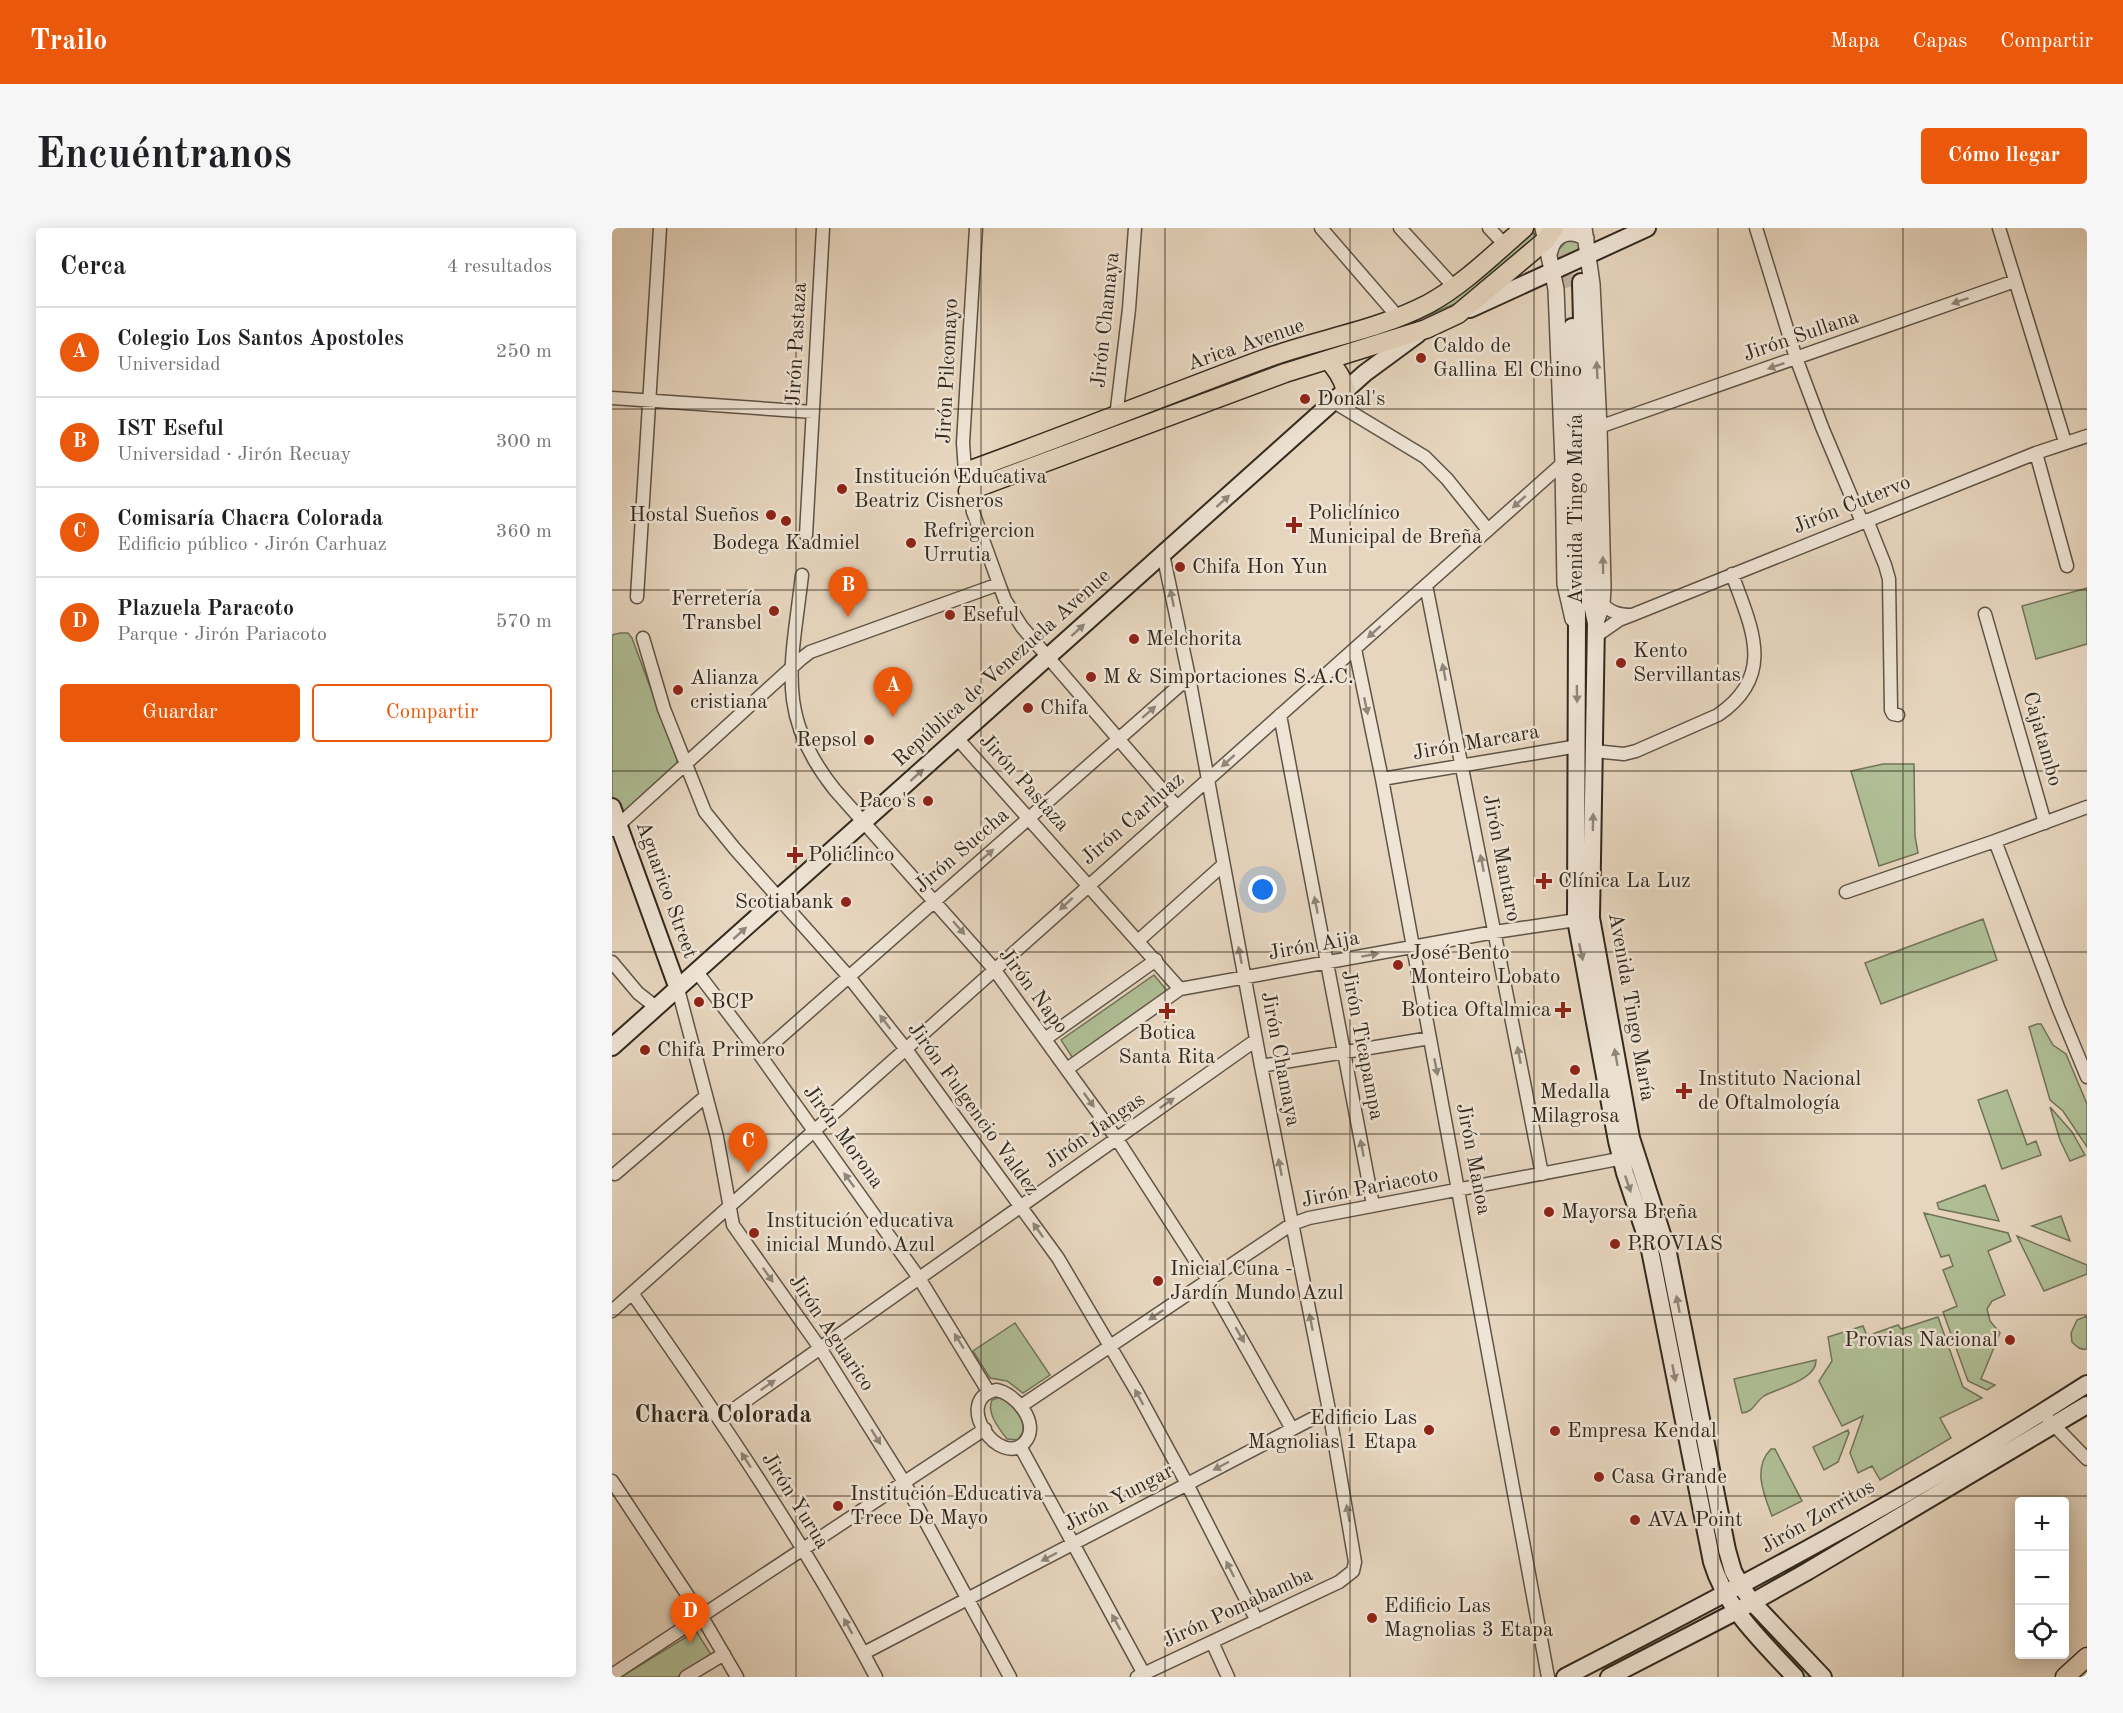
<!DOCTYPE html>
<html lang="es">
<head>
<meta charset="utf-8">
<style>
	body { margin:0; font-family:"Old Standard TT",serif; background:#f6f6f6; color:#202124 }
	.controls { position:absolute; right:18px; bottom:18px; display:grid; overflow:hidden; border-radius:6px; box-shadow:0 3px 15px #0003 }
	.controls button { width:54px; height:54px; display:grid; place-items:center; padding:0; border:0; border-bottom:2px solid #e0e0e0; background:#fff; color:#202124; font:30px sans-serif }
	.you { position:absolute; left:651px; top:662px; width:21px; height:21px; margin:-15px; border:4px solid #fff; border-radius:50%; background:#1a73e8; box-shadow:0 0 0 9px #1a73e833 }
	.badge { display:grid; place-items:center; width:39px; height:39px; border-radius:50%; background:#ea580c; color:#fff; font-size:20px; font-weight:700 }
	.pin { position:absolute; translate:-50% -50px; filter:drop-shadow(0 2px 3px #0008) }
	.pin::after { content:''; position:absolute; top:32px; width:21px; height:18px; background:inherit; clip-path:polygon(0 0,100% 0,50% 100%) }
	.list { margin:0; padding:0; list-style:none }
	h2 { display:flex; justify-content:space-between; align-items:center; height:78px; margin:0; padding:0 24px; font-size:26px }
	h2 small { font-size:20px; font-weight:400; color:#757577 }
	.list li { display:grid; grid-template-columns:39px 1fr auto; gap:18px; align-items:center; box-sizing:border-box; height:90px; padding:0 24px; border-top:2px solid #e0e0e0 }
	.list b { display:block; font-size:22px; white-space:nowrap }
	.list p { margin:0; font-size:20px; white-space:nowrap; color:#757577 }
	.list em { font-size:20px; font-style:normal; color:#757577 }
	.actions { display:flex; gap:12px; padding:18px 24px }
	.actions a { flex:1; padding:14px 0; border:2px solid #ea580c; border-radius:6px; text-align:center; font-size:21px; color:#ea580c }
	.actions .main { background:#ea580c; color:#fff }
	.icon { flex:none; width:33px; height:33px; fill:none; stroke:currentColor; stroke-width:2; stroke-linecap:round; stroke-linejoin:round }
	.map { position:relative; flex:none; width:1475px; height:1449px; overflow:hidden; border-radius:6px }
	header { display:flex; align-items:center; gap:36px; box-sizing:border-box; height:84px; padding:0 30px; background:#ea580c; color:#fff }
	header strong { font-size:28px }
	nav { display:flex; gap:33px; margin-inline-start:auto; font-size:21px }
	.intro { display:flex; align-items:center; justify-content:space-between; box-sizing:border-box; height:144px; padding:0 36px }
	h1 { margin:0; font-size:42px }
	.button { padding:15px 27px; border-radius:6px; background:#ea580c; color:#fff; font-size:21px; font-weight:700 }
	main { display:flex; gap:36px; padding:0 36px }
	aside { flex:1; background:#fff; border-radius:6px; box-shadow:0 3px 15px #0003 }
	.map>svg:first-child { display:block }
</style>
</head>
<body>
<header>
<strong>Trailo</strong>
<nav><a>Mapa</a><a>Capas</a><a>Compartir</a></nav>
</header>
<div class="intro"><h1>Encuéntranos</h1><a class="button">Cómo llegar</a></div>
<main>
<aside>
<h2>Cerca<small>4 resultados</small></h2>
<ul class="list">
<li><span class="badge">A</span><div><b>Colegio Los Santos Apostoles</b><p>Universidad</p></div><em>250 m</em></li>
<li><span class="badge">B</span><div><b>IST Eseful</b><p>Universidad · Jirón Recuay</p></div><em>300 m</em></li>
<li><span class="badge">C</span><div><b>Comisaría Chacra Colorada</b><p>Edificio público · Jirón Carhuaz</p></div><em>360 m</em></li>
<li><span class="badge">D</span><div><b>Plazuela Paracoto</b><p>Parque · Jirón Pariacoto</p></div><em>570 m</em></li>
</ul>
<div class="actions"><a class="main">Guardar</a><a>Compartir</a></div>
</aside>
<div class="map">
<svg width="1475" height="1449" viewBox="0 0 1475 1449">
	<rect width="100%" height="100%" fill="#e7d6bf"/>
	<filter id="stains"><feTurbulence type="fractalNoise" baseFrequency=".00333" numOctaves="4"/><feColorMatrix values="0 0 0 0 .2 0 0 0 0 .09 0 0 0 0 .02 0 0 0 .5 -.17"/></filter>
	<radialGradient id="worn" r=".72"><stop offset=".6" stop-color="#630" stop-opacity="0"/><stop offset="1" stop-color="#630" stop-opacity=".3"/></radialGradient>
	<path fill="#b0bf96" stroke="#71745a" stroke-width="1.5" d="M919,5L927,7L856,70L765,110L753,111L849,66Z
		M958,10L966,13L972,22L946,34L944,24Z
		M1475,360V416L1424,431L1410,378Z
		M8,405H16L20,410L65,532V537L15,584L4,580L0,570V407Z
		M1271,536H1302L1303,608L1306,625L1267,638L1239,543Z
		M1371,691L1385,732L1269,776L1253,735Z
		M542,747L557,765L462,832L449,812Z
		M1425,796H1429L1441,817L1454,826L1475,876V919L1451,883L1438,872L1417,799Z
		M1395,862L1415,917L1424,913L1429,927L1390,941L1366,872Z
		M1438,879L1460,904L1473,927L1458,933L1448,912Z
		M1373,957L1387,993L1327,981L1325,975Z
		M1312,985L1396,1005L1399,1013L1376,1023L1393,1067L1380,1073L1375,1081L1378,1093L1388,1105L1369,1151L1383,1157L1375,1162L1356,1153L1331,1084L1345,1078L1331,1042L1341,1038L1337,1027L1329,1029Z
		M1449,988L1458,1013L1420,998Z
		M1405,1008L1475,1037V1046L1432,1063Z
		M1475,1088V1121C1468,1122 1465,1119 1460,1114L1459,1105L1465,1092Z
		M1326,1089L1351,1159L1370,1170L1328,1190L1339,1210L1268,1252L1260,1238L1246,1245L1238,1225L1251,1188L1230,1198L1207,1153L1220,1133L1216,1109L1251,1098L1255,1108L1286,1097L1289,1101Z
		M403,1095L438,1147L411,1165L395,1153L378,1150L361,1123Z
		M1204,1132C1205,1152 1166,1160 1152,1168C1143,1174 1142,1184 1130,1185L1122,1151Z
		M390,1168C401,1174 413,1191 411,1204L406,1212L395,1211C387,1201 374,1184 380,1172Z
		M1236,1202L1237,1205L1226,1234L1212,1242L1201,1219Z
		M1159,1221H1163L1190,1273L1160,1288C1152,1267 1140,1240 1159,1221Z
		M1148,1389L1203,1449H1193L1142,1395Z
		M84,1403L100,1428L65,1449H9Z"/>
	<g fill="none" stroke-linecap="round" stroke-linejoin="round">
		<path stroke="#c3b39f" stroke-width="16" stroke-dasharray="16 8" stroke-linecap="butt" d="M946,0L958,59"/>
		<g stroke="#5f5447" stroke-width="15">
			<path id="minor" d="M364,0L351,215L353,244L361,284L387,356L393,372L410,399L565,579
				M709,0L786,89
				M788,0L842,59
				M877,0L893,17
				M1144,0L1184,130L1210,199L1250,294
				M1387,0L1453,214
				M0,170L201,184
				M722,174L813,229L835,251L876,302
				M504,189L517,81L523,0
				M987,199L1403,53
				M1424,225L1455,338
				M1255,292L1273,337L1277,351L1279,482L1281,486L1286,487
				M194,307L211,0
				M190,347C180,436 162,486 223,562L382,741L505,911L596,1052L680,1201
				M814,357L930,946
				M25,369L48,0
				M990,376C999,384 1006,387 1019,387
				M1373,386L1433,595
				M984,408L1007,392L1020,387L1424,225L1475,208
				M31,410L52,481L93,584L123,621L237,749L293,820L446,1030L525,1164L575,1256L645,1393
				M743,421L770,551L936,1449
				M668,487L761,977
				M345,510L568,761
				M982,523L1012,526L1024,523L1106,487C1165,447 1139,399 1120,346
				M770,551L966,518
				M1,602L189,431L198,424L387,356
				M1383,613L1446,779L1475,849
				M1234,664L1383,613L1475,579
				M527,712L611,637
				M0,734L26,765L45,780
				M85,744L148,827L307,1050L376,1163
				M66,761L105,909L121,997L208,1120L292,1254L398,1449
				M433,811L544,732
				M148,827L577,449
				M649,838L818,810
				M455,841L568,761L883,704L971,691
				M3,946L94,868
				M20,1065C107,1189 193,1315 264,1449
				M0,1083L951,235
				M384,1162C403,1165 429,1195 413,1214C388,1242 339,1172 384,1162Z
				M409,1178L680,996L697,990L1017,929
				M108,1191L644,812
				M1436,1191L1475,1231
				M408,1218L532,1446
				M0,1253L90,1389L125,1449
				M600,1414L616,1449
				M252,1425L717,1182
				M0,1447L373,1201
				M74,1449L112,1426
				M525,1449L727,1354L741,1343L743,1334L717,1182L649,838L577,449L551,326"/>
		</g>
		<g stroke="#5f5447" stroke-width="18">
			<path id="tertiary" d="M931,0L944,61L951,235L953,356L961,391
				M972,0L980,56L987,199L991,359L990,376L984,395
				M938,23C942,4 959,1 974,10"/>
		</g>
		<g stroke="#32291f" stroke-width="20">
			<path id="secondary" d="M969,54L977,362L984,395L979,690L1019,910L1056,1025L1115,1322L1121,1343L1129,1358L1140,1374L1211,1449
				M858,81L1035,0
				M960,99L965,387L964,692L1005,913L1013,945L1037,1017L1100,1334C1114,1381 1150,1413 1183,1449
				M0,579L66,761
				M0,819L753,145L806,106
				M953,1449C1130,1358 1307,1264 1475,1156
				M997,1449L1123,1384L1196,1343L1475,1177"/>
		</g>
		<g stroke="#32291f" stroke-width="21">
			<path id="primary" d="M716,132C725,141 730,149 734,162
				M353,244C453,208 552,168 652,131C706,111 764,103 816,76C851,57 882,26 912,0
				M356,263L673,145L814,101L846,86L934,12L942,0
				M1453,1449L1475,1429"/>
		</g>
		<use href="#minor" stroke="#efe4d5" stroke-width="12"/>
		<use href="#tertiary" stroke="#efe4d5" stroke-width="15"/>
		<use href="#secondary" stroke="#efe4d5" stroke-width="16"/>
		<use href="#primary" stroke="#e7d6bf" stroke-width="18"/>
	</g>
	<defs><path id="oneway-solid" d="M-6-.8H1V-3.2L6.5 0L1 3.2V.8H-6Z" transform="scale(1.5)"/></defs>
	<g fill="#90867a">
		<use href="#oneway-solid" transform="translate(1348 73) rotate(161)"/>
		<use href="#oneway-solid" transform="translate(1164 138) rotate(161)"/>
		<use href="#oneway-solid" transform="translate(985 142) rotate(-93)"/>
		<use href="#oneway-solid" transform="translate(611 273) rotate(-42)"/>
		<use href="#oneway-solid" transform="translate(907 274) rotate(138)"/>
		<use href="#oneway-solid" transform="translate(991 337) rotate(-91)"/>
		<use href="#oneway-solid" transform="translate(560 370) rotate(-102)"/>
		<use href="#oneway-solid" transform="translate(466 402) rotate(-42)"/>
		<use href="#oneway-solid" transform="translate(762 404) rotate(138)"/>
		<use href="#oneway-solid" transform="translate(832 444) rotate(-101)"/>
		<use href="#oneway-solid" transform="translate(965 466) rotate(89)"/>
		<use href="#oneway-solid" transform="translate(754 478) rotate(78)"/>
		<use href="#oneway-solid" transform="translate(537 484) rotate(-41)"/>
		<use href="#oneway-solid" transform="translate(616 533) rotate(138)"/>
		<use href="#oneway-solid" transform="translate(305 547) rotate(-42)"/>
		<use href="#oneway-solid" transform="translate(981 594) rotate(-89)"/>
		<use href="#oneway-solid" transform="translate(375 627) rotate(-41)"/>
		<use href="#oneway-solid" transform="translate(870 635) rotate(-101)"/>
		<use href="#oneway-solid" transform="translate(454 676) rotate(138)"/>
		<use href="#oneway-solid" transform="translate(704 677) rotate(-101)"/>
		<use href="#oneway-solid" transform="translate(347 700) rotate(49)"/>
		<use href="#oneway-solid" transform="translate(128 705) rotate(-42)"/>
		<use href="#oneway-solid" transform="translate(969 724) rotate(78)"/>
		<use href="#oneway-solid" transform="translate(628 727) rotate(-101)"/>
		<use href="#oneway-solid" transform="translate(758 727) rotate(-10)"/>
		<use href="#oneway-solid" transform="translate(273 794) rotate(-128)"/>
		<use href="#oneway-solid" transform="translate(907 827) rotate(-101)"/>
		<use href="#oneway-solid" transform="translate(1004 829) rotate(-100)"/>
		<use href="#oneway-solid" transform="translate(824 839) rotate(79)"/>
		<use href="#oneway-solid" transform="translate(477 872) rotate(54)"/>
		<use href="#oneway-solid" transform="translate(555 875) rotate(-35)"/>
		<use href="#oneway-solid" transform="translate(750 920) rotate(-101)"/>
		<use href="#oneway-solid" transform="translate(668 939) rotate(-101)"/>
		<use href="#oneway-solid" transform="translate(237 952) rotate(-126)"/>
		<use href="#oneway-solid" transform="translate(1016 956) rotate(71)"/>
		<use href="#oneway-solid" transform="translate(426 1002) rotate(-125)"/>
		<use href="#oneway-solid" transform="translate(156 1047) rotate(55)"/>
		<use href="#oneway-solid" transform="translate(1066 1076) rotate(-101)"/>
		<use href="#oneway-solid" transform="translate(544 1087) rotate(146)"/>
		<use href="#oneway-solid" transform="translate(699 1094) rotate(-101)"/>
		<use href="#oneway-solid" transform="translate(628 1107) rotate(60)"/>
		<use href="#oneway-solid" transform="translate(347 1113) rotate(-122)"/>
		<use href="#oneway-solid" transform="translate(1062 1145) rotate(79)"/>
		<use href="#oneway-solid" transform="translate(156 1157) rotate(-35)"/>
		<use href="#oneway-solid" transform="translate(527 1169) rotate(-119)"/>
		<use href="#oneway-solid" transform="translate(264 1209) rotate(58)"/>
		<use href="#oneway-solid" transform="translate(134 1232) rotate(-123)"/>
		<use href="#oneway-solid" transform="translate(609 1238) rotate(152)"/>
		<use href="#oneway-solid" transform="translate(736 1285) rotate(-100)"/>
		<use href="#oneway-solid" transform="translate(437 1329) rotate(152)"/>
		<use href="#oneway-solid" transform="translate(618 1341) rotate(-117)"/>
		<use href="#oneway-solid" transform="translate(504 1394) rotate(-119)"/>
		<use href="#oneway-solid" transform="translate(236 1398) rotate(-119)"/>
	</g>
	<path fill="none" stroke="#32291f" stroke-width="1.5" stroke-opacity="0.55" d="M184,0V1449M369,0V1449M553,0V1449M738,0V1449M922,0V1449M1106,0V1449M1291,0V1449M0,181H1475M0,362H1475M0,543H1475M0,724H1475M0,906H1475M0,1087H1475M0,1268H1475"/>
	<g fill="#8f2418" stroke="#efe4d5" stroke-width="2">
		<circle cx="809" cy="130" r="6"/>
		<circle cx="693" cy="171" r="6"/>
		<circle cx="230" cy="261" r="6"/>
		<circle cx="159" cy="287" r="6"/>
		<circle cx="174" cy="293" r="6"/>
		<path d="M679 288h6v6h6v6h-6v6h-6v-6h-6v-6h6z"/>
		<circle cx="299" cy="315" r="6"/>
		<circle cx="568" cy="339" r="6"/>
		<circle cx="162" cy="383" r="6"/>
		<circle cx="338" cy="387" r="6"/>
		<circle cx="522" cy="411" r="6"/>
		<circle cx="1009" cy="435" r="6"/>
		<circle cx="479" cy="449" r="6"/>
		<circle cx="66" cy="462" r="6"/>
		<circle cx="416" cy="480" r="6"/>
		<circle cx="257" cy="512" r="6"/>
		<circle cx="316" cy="573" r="6"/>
		<path d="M180 618h6v6h6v6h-6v6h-6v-6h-6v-6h6z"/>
		<path d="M929 644h6v6h6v6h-6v6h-6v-6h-6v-6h6z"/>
		<circle cx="234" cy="674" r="6"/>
		<circle cx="786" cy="737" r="6"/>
		<circle cx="87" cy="774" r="6"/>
		<path d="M948 773h6v6h6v6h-6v6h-6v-6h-6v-6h6z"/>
		<path d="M552 774h6v6h6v6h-6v6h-6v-6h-6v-6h6z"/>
		<circle cx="33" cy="822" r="6"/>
		<circle cx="963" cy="842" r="6"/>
		<path d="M1069 854h6v6h6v6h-6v6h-6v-6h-6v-6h6z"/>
		<circle cx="937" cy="984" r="6"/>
		<circle cx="142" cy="1005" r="6"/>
		<circle cx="1003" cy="1016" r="6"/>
		<circle cx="546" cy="1053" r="6"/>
		<circle cx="1398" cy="1112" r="6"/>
		<circle cx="817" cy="1202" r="6"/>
		<circle cx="943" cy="1203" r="6"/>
		<circle cx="987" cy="1249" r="6"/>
		<circle cx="226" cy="1278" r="6"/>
		<circle cx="1023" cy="1292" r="6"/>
		<circle cx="760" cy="1390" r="6"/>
	</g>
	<g text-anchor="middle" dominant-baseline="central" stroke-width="5" stroke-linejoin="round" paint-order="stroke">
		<g font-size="21" fill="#32291f" stroke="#efe4d5">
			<text transform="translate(494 92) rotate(-84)">Jirón Chamaya</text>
			<text transform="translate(1189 108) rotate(-19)">Jirón Sullana</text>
			<text transform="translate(185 116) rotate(-87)">Jirón Pastaza</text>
			<text transform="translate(634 117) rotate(-19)">Arica Avenue</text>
			<text transform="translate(336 143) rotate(-87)">Jirón Pilcomayo</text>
			<text transform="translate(1240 277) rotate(-22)">Jirón Cutervo</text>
			<text transform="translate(964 281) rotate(-90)">Avenida Tingo María</text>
			<text transform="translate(390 440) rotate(-42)">República de Venezuela Avenue</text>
			<text transform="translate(1430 511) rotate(74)">Cajatambo</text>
			<text transform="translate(864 515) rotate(-10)">Jirón Marcara</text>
			<text transform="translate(412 555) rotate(48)">Jirón Pastaza</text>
			<text transform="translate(521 591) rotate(-41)">Jirón Carhuaz</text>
			<text transform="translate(350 623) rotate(-41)">Jirón Succha</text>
			<text transform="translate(889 630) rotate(79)">Jirón Mantaro</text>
			<text transform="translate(54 662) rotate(70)">Aguarico Street</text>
			<text transform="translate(702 718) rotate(-10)">Jirón Aija</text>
			<text transform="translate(421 763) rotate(53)">Jirón Napo</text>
			<text transform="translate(1019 779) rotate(80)">Avenida Tingo María</text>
			<text transform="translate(750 817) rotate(79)">Jirón Ticapampa</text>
			<text transform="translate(668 831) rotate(79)">Jirón Chamaya</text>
			<text transform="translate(361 881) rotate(54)">Jirón Fulgencio Valdez</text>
			<text transform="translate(483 903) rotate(-35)">Jirón Jangas</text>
			<text transform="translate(231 909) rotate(54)">Jirón Morona</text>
			<text transform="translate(861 931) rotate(79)">Jirón Manoa</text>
			<text transform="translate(758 960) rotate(-11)">Jirón Pariacoto</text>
			<text transform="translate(219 1105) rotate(56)">Jirón Aguarico</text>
			<text transform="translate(507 1270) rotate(-28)">Jirón Yungar</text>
			<text transform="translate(183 1273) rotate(58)">Jirón Yurua</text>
			<text transform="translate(1206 1289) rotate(-30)">Jirón Zorritos</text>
			<text transform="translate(626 1380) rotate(-25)">Jirón Pomabamba</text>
		</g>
		<g font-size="21" fill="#32291f" stroke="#efe4d5" text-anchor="start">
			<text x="821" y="118">Caldo de<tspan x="821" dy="24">Gallina El Chino</tspan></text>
			<text x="705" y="171">Donal's</text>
			<text x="242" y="249">Institución Educativa<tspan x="242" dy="24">Beatriz Cisneros</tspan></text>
			<text x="696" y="285">Policlínico<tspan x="696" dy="24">Municipal de Breña</tspan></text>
			<text x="147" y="287" text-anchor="end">Hostal Sueños</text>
			<text x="311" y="303">Refrigercion<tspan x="311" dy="24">Urrutia</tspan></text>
			<text x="174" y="315" text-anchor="middle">Bodega Kadmiel</text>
			<text x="580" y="339">Chifa Hon Yun</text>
			<text x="150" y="371" text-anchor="end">Ferretería<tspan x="150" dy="24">Transbel</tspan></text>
			<text x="350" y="387">Eseful</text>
			<text x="534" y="411">Melchorita</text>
			<text x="1021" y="423">Kento<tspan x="1021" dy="24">Servillantas</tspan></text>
			<text x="491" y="449">M &amp; Simportaciones S.A.C.</text>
			<text x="78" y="450">Alianza<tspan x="78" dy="24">cristiana</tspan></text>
			<text x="428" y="480">Chifa</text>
			<text x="245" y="512" text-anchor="end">Repsol</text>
			<text x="304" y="573" text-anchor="end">Paco's</text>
			<text x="196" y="627">Policlinco</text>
			<text x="946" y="653">Clínica La Luz</text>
			<text x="222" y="674" text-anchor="end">Scotiabank</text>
			<text x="798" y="725">José Bento<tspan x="798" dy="24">Monteiro Lobato</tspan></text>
			<text x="99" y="774">BCP</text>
			<text x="939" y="782" text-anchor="end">Botica Oftalmica</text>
			<text x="555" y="805" text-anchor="middle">Botica<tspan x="555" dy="24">Santa Rita</tspan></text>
			<text x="45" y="822">Chifa Primero</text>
			<text x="1086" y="851">Instituto Nacional<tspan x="1086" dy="24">de Oftalmología</tspan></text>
			<text x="963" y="864" text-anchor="middle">Medalla<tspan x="963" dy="24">Milagrosa</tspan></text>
			<text x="949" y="984">Mayorsa Breña</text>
			<text x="154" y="993">Institución educativa<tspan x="154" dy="24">inicial Mundo Azul</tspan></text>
			<text x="1015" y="1016">PROVIAS</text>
			<text x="558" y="1041">Inicial Cuna -<tspan x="558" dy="24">Jardín Mundo Azul</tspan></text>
			<text x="1386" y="1112" text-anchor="end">Provias Nacional</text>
			<text x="805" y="1190" text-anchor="end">Edificio Las<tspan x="805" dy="24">Magnolias 1 Etapa</tspan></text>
			<text x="955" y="1203">Empresa Kendal</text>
			<text x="999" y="1249">Casa Grande</text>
			<text x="238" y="1266">Institución Educativa<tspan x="238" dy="24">Trece De Mayo</tspan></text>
			<text x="1035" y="1292">AVA Point</text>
			<text x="772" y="1378">Edificio Las<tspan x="772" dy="24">Magnolias 3 Etapa</tspan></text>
		</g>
		<g font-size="24" font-weight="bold" fill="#32291f" stroke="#efe4d5">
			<text x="111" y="1188">Chacra Colorada</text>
		</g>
	</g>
	<rect width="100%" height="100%" filter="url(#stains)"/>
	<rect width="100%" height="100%" fill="url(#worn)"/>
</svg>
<div class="controls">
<button>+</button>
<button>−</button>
<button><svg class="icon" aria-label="locate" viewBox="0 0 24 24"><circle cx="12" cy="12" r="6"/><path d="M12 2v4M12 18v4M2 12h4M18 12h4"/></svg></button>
</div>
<div class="you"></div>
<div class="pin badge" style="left:281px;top:489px">A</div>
<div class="pin badge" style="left:236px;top:389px">B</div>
<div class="pin badge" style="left:136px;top:945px">C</div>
<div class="pin badge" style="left:78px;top:1415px">D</div>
</div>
</main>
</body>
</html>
